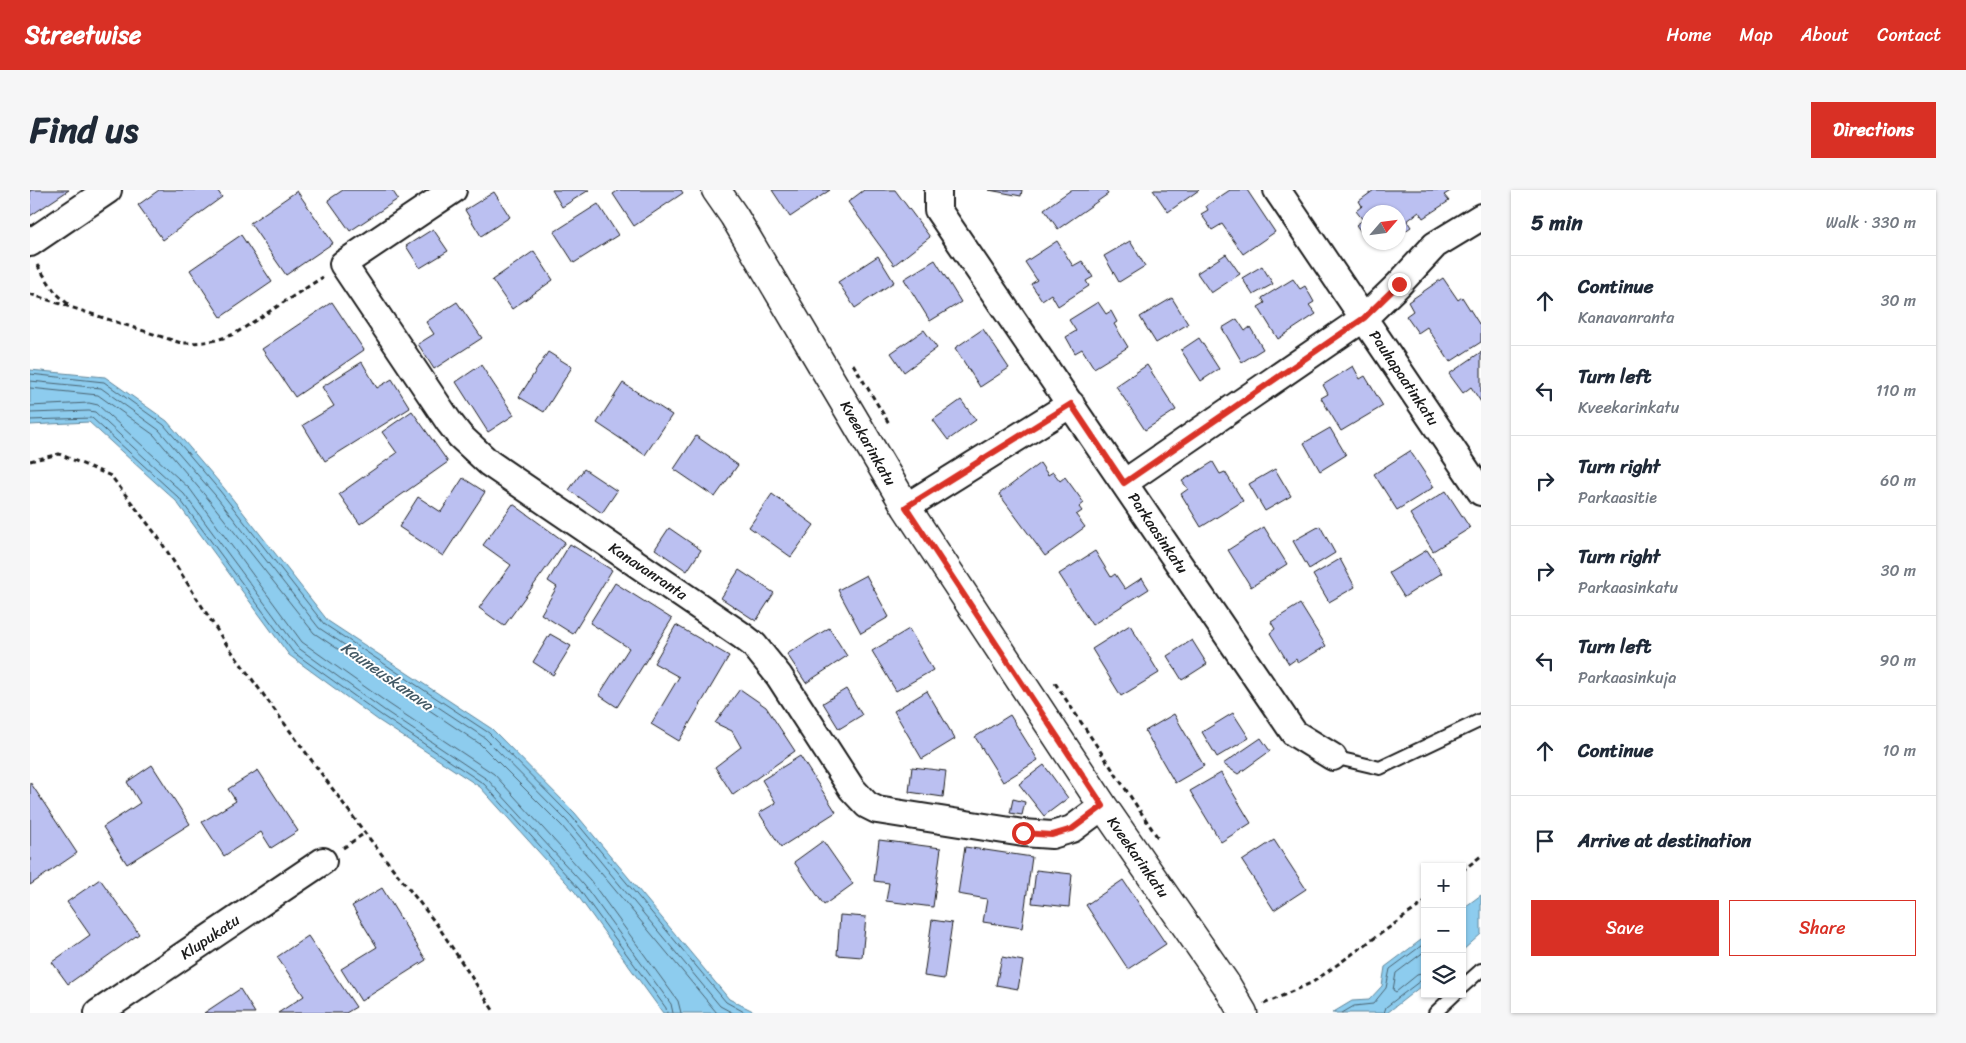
<!DOCTYPE html>
<html lang="en">
<head>
<meta charset="utf-8">
<style>
	body { margin:0; font-family:Sriracha,sans-serif; background:#f6f6f7; color:#1f2937 }
	.controls { position:absolute; right:15px; bottom:15px; display:grid; overflow:hidden; border-radius:0px; box-shadow:0 1px 4px #0004 }
	.controls button { width:45px; height:45px; display:grid; place-items:center; padding:0; border:0; border-bottom:1px solid #e0e1e3; background:#fff; color:#1f2937; font:25px sans-serif }
	.compass { position:absolute; left:1331px; top:15px; width:45px; height:45px; border-radius:50%; background:#fff; box-shadow:0 1px 4px #0004; rotate:62deg }
	.stop { position:absolute; width:15px; height:15px; margin:-11px; border:4px solid #d93025; border-radius:50%; background:#fff }
	.stop.end { background:#d93025; border-color:#fff; box-shadow:0 1px 5px #0008 }
	.list { margin:0; padding:0; list-style:none }
	h2 { display:flex; justify-content:space-between; align-items:center; height:65px; margin:0; padding:0 20px; font-size:21px }
	h2 small { font-size:16px; font-weight:400; color:#747a83 }
	.list li { display:grid; grid-template-columns:32px 1fr auto; gap:15px; align-items:center; box-sizing:border-box; height:90px; padding:0 20px; border-top:1px solid #e0e1e3 }
	.list b { display:block; font-size:19px; white-space:nowrap }
	.list p { margin:0; font-size:16px; white-space:nowrap; color:#747a83 }
	.list em { font-size:16px; font-style:normal; color:#747a83 }
	.actions { display:flex; gap:10px; padding:15px 20px }
	.actions a { flex:1; padding:11px 0; border:1px solid #d93025; border-radius:0px; text-align:center; font-size:18px; color:#d93025 }
	.actions .main { background:#d93025; color:#fff }
	.icon { flex:none; width:28px; height:28px; fill:none; stroke:currentColor; stroke-width:2; stroke-linecap:round; stroke-linejoin:round }
	.map { position:relative; flex:none; width:1451px; height:823px; overflow:hidden; border-radius:0px }
	header { display:flex; align-items:center; gap:30px; box-sizing:border-box; height:70px; padding:0 25px; background:#d93025; color:#fff }
	header strong { font-size:24px }
	nav { display:flex; gap:28px; margin-inline-start:auto; font-size:18px }
	.intro { display:flex; align-items:center; justify-content:space-between; box-sizing:border-box; height:120px; padding:0 30px }
	h1 { margin:0; font-size:35px }
	.button { padding:12px 22px; border-radius:0px; background:#d93025; color:#fff; font-size:18px; font-weight:700 }
	main { display:flex; gap:30px; padding:0 30px }
	aside { flex:1; background:#fff; border-radius:0px; box-shadow:0 1px 4px #0004 }
	.map>svg:first-child { display:block }
</style>
</head>
<body>
<header>
<strong>Streetwise</strong>
<nav><a>Home</a><a>Map</a><a>About</a><a>Contact</a></nav>
</header>
<div class="intro"><h1>Find us</h1><a class="button">Directions</a></div>
<main>
<div class="map">
<svg width="1451" height="823" viewBox="0 0 1451 823">
	<rect width="100%" height="100%" fill="#fff"/>
	<filter id="ink" filterUnits="userSpaceOnUse"><feTurbulence type="fractalNoise" baseFrequency=".02" numOctaves="2"/><feDisplacementMap in="SourceGraphic" scale="10" xChannelSelector="R" yChannelSelector="G"/><feConvolveMatrix kernelMatrix="1 2 1 2 8 2 1 2 1" color-interpolation-filters="sRGB"/></filter>
	<g filter="url(#ink)">
		<path fill="#8dccee" stroke="#60869a" d="M0,180L75,187L137,231L194,298L298,431L462,539L545,623L699,809L727,823H633L545,702L450,597L348,530L259,465L146,311L59,232L0,235Z
			M1451,705V744L1432,761V719Z
			M1395,747V793L1357,823H1302L1322,811L1339,810L1352,796L1355,777Z"/>
		<g fill="none" stroke-linecap="round" stroke-linejoin="round">
			<path stroke="#496270" stroke-width="1" d="M0,184L74,192L134,235L190,301L294,434L459,543L542,627L696,812L716,823
				M0,191L71,198L129,240L185,305L289,438L455,548L537,631L690,816L703,823
				M0,198L68,205L124,245L179,310L284,443L450,554L532,636L687,823
				M0,216L59,213L68,215L160,299L272,452L359,514L464,584L560,690L648,811L651,823
				M0,223L59,221L65,222L154,304L267,457L354,520L458,590L554,695L641,814L643,823
				M0,230L62,228L149,308L263,462L351,525L454,594L549,699L636,818L637,823
				M1395,761L1366,783L1363,800L1366,802L1387,785L1395,783
				M1312,823L1324,816L1343,814L1356,798L1360,779L1395,753
				M1354,823L1356,817L1390,791L1395,790"/>
		</g>
		<path fill="#bbc0f1" stroke="#1c1c1c" d="M0,0H39L0,26Z
			M129,0H187L192,7L133,50L108,15Z
			M313,0H362L368,9L320,41L298,10Z
			M522,0H559L532,17Z
			M589,0H651L653,3L604,36L583,4Z
			M742,0H800L760,27Z
			M834,0H865L900,47L864,75L818,12Z
			M959,0H992L991,6Z
			M1041,0H1076L1078,4L1028,39L1014,19Z
			M1123,0H1169L1138,22Z
			M1200,0H1217L1245,42L1213,64L1192,34L1182,40L1171,24L1178,20L1176,16Z
			M1344,0H1422L1414,5L1419,11L1393,28L1389,22L1377,31L1381,37L1368,46V22H1338V45L1335,47L1326,35L1333,30L1326,21L1332,16L1329,11Z
			M267,1L303,53L256,85L220,33Z
			M464,2L480,27L451,46L435,20Z
			M568,14L588,45L544,73L524,42Z
			M403,39L418,61L390,78L376,56Z
			M211,45L242,92L191,127L160,80Z
			M1027,51L1043,76L1052,71L1063,87L1056,91L1059,96L1028,116L1021,104L1012,110L1001,94L1007,90L995,72Z
			M1100,51L1115,76L1089,92L1074,66Z
			M504,61L523,90L482,119L462,90Z
			M1196,64L1210,84L1181,103L1167,83Z
			M848,66L864,92L825,118L808,92Z
			M905,70L931,112L900,131L874,89Z
			M1232,76L1243,94L1223,105L1212,88Z
			M1413,88L1428,110L1432,107L1451,137V152L1420,172L1397,137L1388,143L1376,126L1383,121L1378,112Z
			M1263,89L1270,99L1275,96L1284,112L1279,115L1286,124L1248,149L1228,117L1235,113L1232,108Z
			M1142,108L1158,134L1126,153L1110,127Z
			M302,112L334,160L265,207L232,159Z
			M427,112L452,148L404,179L388,154L404,144L396,132Z
			M1068,112L1076,124L1081,121L1087,132L1084,134L1098,157L1064,178L1052,159L1045,163L1036,147L1046,141L1039,130Z
			M1207,129L1215,141L1220,137L1233,159L1212,172L1192,138Z
			M953,139L979,178L950,197L925,158Z
			M894,140L907,158L874,182L861,163Z
			M1169,148L1189,179L1171,191L1151,160Z
			M518,162L542,177L514,222L489,207Z
			M1451,162V212L1441,197L1433,203L1419,184Z
			M332,172L347,198L362,189L380,218L295,271L273,235L304,216L292,197Z
			M451,175L484,225L458,242L426,192Z
			M1117,175L1146,220L1115,240L1086,196Z
			M1323,176L1330,189L1335,186L1353,216L1311,241L1291,208L1298,204L1293,195Z
			M593,193L642,225L615,265L567,233Z
			M931,210L946,230L918,250L903,230Z
			M382,221L418,272L330,334L309,304L367,263L352,242Z
			M1300,238L1316,265L1290,281L1274,253Z
			M666,246L708,275L685,307L644,279Z
			M1380,261L1404,297L1367,320L1344,284Z
			M1183,272L1190,284L1195,282L1213,311L1171,337L1151,304L1158,299L1152,291Z
			M1010,273L1018,285L1023,282L1030,291L1035,287L1054,313L1049,317L1052,321L1046,325L1055,337L1015,366L969,304Z
			M554,279L587,301L572,323L539,300Z
			M1245,279L1261,306L1235,321L1219,294Z
			M433,288L455,302L413,366L369,337L388,307L411,322Z
			M1416,301L1440,338L1403,361L1380,324Z
			M742,304L784,335L761,367L719,337Z
			M483,314L535,352L474,436L449,418L481,375L453,355Z
			M1290,336L1305,363L1279,379L1263,351Z
			M1234,337L1257,374L1221,397L1198,360Z
			M639,338L671,360L657,381L625,359Z
			M540,354L582,380L543,444L511,424L527,397L518,391Z
			M1397,360L1412,383L1374,407L1359,383Z
			M1065,361L1081,387L1085,384L1095,399L1112,388L1119,399L1062,435L1029,384Z
			M1310,369L1325,397L1299,412L1283,385Z
			M709,380L744,403L726,431L691,408Z
			M836,385L859,427L831,443L808,400Z
			M585,393L642,429L587,517L569,505L599,458L560,433Z
			M1270,414L1296,456L1268,473L1266,469L1259,474L1240,443L1245,439L1241,432Z
			M646,435L699,466L649,551L621,534L649,487L624,473Z
			M1100,435L1129,483L1091,506L1062,459Z
			M799,438L817,466L776,493L757,464Z
			M879,439L903,480L866,501L842,461Z
			M520,444L541,456L523,485L503,472Z
			M1162,450L1177,474L1152,490L1137,466Z
			M710,499L736,517L765,561L703,605L685,577L711,557L702,541L685,533Z
			M816,499L832,525L809,539L793,513Z
			M897,501L925,549L892,569L864,521Z
			M1203,523L1219,548L1187,567L1172,542Z
			M1144,524L1174,576L1145,593L1115,541Z
			M980,525L1008,570L973,592L945,547Z
			M1231,548L1240,561L1208,584L1193,574Z
			M770,566L806,622L751,657L729,623L746,613L732,590Z
			M122,575L160,634L97,674L73,637L110,613L97,592Z
			M1014,575L1038,608L1014,626L989,594Z
			M882,577L916,581L913,607L879,602Z
			M228,580L268,641L241,658L231,642L194,666L172,632L206,611L198,599Z
			M1191,583L1221,633L1191,652L1160,601Z
			M0,592L47,663L0,695Z
			M983,609L995,612L992,625L980,623Z
			M849,650L911,658L903,717L856,711L859,693L844,691Z
			M1244,650L1276,699L1244,720L1212,671Z
			M793,651L823,694L794,715L764,672Z
			M935,657L1002,667L992,738L953,732L957,709L928,704Z
			M1006,680L1042,684L1039,717L1002,713Z
			M70,689L109,744L38,794L22,772L60,745L37,712Z
			M1093,690L1136,754L1098,779L1056,715Z
			M352,698L396,770L331,811L311,779L347,757L322,716Z
			M810,725L836,727L832,767L807,765Z
			M902,730L922,733L914,789L894,786Z
			M278,746L326,817L316,823H248L274,806L247,767Z
			M972,767L993,771L988,799L966,795Z
			M210,799L225,823H174Z"/>
		<g fill="none" stroke-linecap="round" stroke-linejoin="round">
			<g stroke="#1c1c1c" stroke-width="16">
				<path id="service" d="M1303,567L1350,578L1451,530
					M1432,797L1451,780
					M1405,823L1425,804"/>
			</g>
			<g stroke="#1c1c1c" stroke-width="30">
				<path id="minor" d="M423,0L313,74L419,232L430,246L459,273L711,445L724,455L749,486L822,599L837,615L847,620L993,643L1022,645L1042,639L1073,616
					M1247,0L1451,302
					M908,2V20L1264,543L1303,567
					M0,53L78,0
					M1094,293L1334,128L1369,94L1405,55L1451,27
					M876,317L1041,214
					M68,823L293,671"/>
			</g>
			<g stroke="#1c1c1c" stroke-width="31">
				<path id="tertiary" d="M686,0L704,26L876,317L1073,616L1196,794L1213,823"/>
			</g>
			<path stroke="#1c1c1c" stroke-width="3" stroke-dasharray="5 4" stroke-linecap="butt" d="M7,75L25,102L39,115
				M0,104L151,153C173,153 185,152 206,143L293,87
				M823,174L860,235
				M0,271L29,264L81,286L128,347L194,451L335,643L408,736L465,823
				M1025,493L1128,648
				M313,658L335,643
				M1432,681L1451,666
				M1234,814L1283,792L1395,712"/>
			<use href="#service" stroke="#fff" stroke-width="12"/>
			<use href="#minor" stroke="#fff" stroke-width="26"/>
			<use href="#tertiary" stroke="#fff" stroke-width="28"/>
		</g>
	</g>
	<g fill="none" stroke-linecap="round" stroke-linejoin="round" filter="url(#ink)">
		<path stroke="#d93025" stroke-width="6" d="M993,643L1022,645L1042,639L1073,616L876,317L1041,214L1094,293L1334,128L1369,94"/>
	</g>
	<g text-anchor="middle" dominant-baseline="central" stroke-width="4" stroke-linejoin="round" paint-order="stroke">
		<g font-size="15" fill="#1c1c1c" stroke="#fff">
			<text transform="translate(1374 188) rotate(56)">Pauhapaatinkatu</text>
			<text transform="translate(838 253) rotate(60)">Kveekarinkatu</text>
			<text transform="translate(1128 343) rotate(56)">Parkaasinkatu</text>
			<text transform="translate(618 381) rotate(34)">Kanavanranta</text>
			<text transform="translate(1108 667) rotate(55)">Kveekarinkatu</text>
			<text transform="translate(180 747) rotate(-34)">Klupukatu</text>
		</g>
		<g font-size="16" font-style="italic" fill="#445a66" stroke="#fff">
			<text transform="translate(357 486) rotate(35)">Kauneuskanava</text>
		</g>
	</g>
</svg>
<div class="controls">
<button>+</button>
<button>−</button>
<button><svg class="icon" aria-label="layers" viewBox="0 0 24 24"><path d="M12 4l9 5-9 5-9-5zM3 14l9 5 9-5"/></svg></button>
</div>
<svg class="compass" viewBox="-18 -18 36 36"><path d="M0-13l5 13h-10z" fill="#e53935"/><path d="M0 13l5-13h-10z" fill="#747a83"/></svg>
<div class="stop" style="left:993px;top:643px"></div>
<div class="stop end" style="left:1369px;top:94px"></div>
</div>
<aside>
<h2>5 min<small>Walk · 330 m</small></h2>
<ul class="list">
<li><svg class="icon" aria-label="ahead" viewBox="0 0 24 24"><path d="M12 20V5M6 11l6-6 6 6"/></svg><div><b>Continue</b><p>Kanavanranta</p></div><em>30 m</em></li>
<li><svg class="icon" aria-label="left" viewBox="0 0 24 24"><path d="M17 20v-9H6M10 6l-5 5 5 5"/></svg><div><b>Turn left</b><p>Kveekarinkatu</p></div><em>110 m</em></li>
<li><svg class="icon" aria-label="right" viewBox="0 0 24 24"><path d="M7 20v-9h11M14 6l5 5-5 5"/></svg><div><b>Turn right</b><p>Parkaasitie</p></div><em>60 m</em></li>
<li><svg class="icon" aria-label="right" viewBox="0 0 24 24"><path d="M7 20v-9h11M14 6l5 5-5 5"/></svg><div><b>Turn right</b><p>Parkaasinkatu</p></div><em>30 m</em></li>
<li><svg class="icon" aria-label="left" viewBox="0 0 24 24"><path d="M17 20v-9H6M10 6l-5 5 5 5"/></svg><div><b>Turn left</b><p>Parkaasinkuja</p></div><em>90 m</em></li>
<li><svg class="icon" aria-label="ahead" viewBox="0 0 24 24"><path d="M12 20V5M6 11l6-6 6 6"/></svg><div><b>Continue</b></div><em>10 m</em></li>
<li><svg class="icon" aria-label="arrive" viewBox="0 0 24 24"><path d="M6 21V4h12l-3 4 3 4H6"/></svg><div><b>Arrive at destination</b></div></li>
</ul>
<div class="actions"><a class="main">Save</a><a>Share</a></div>
</aside>
</main>
</body>
</html>
